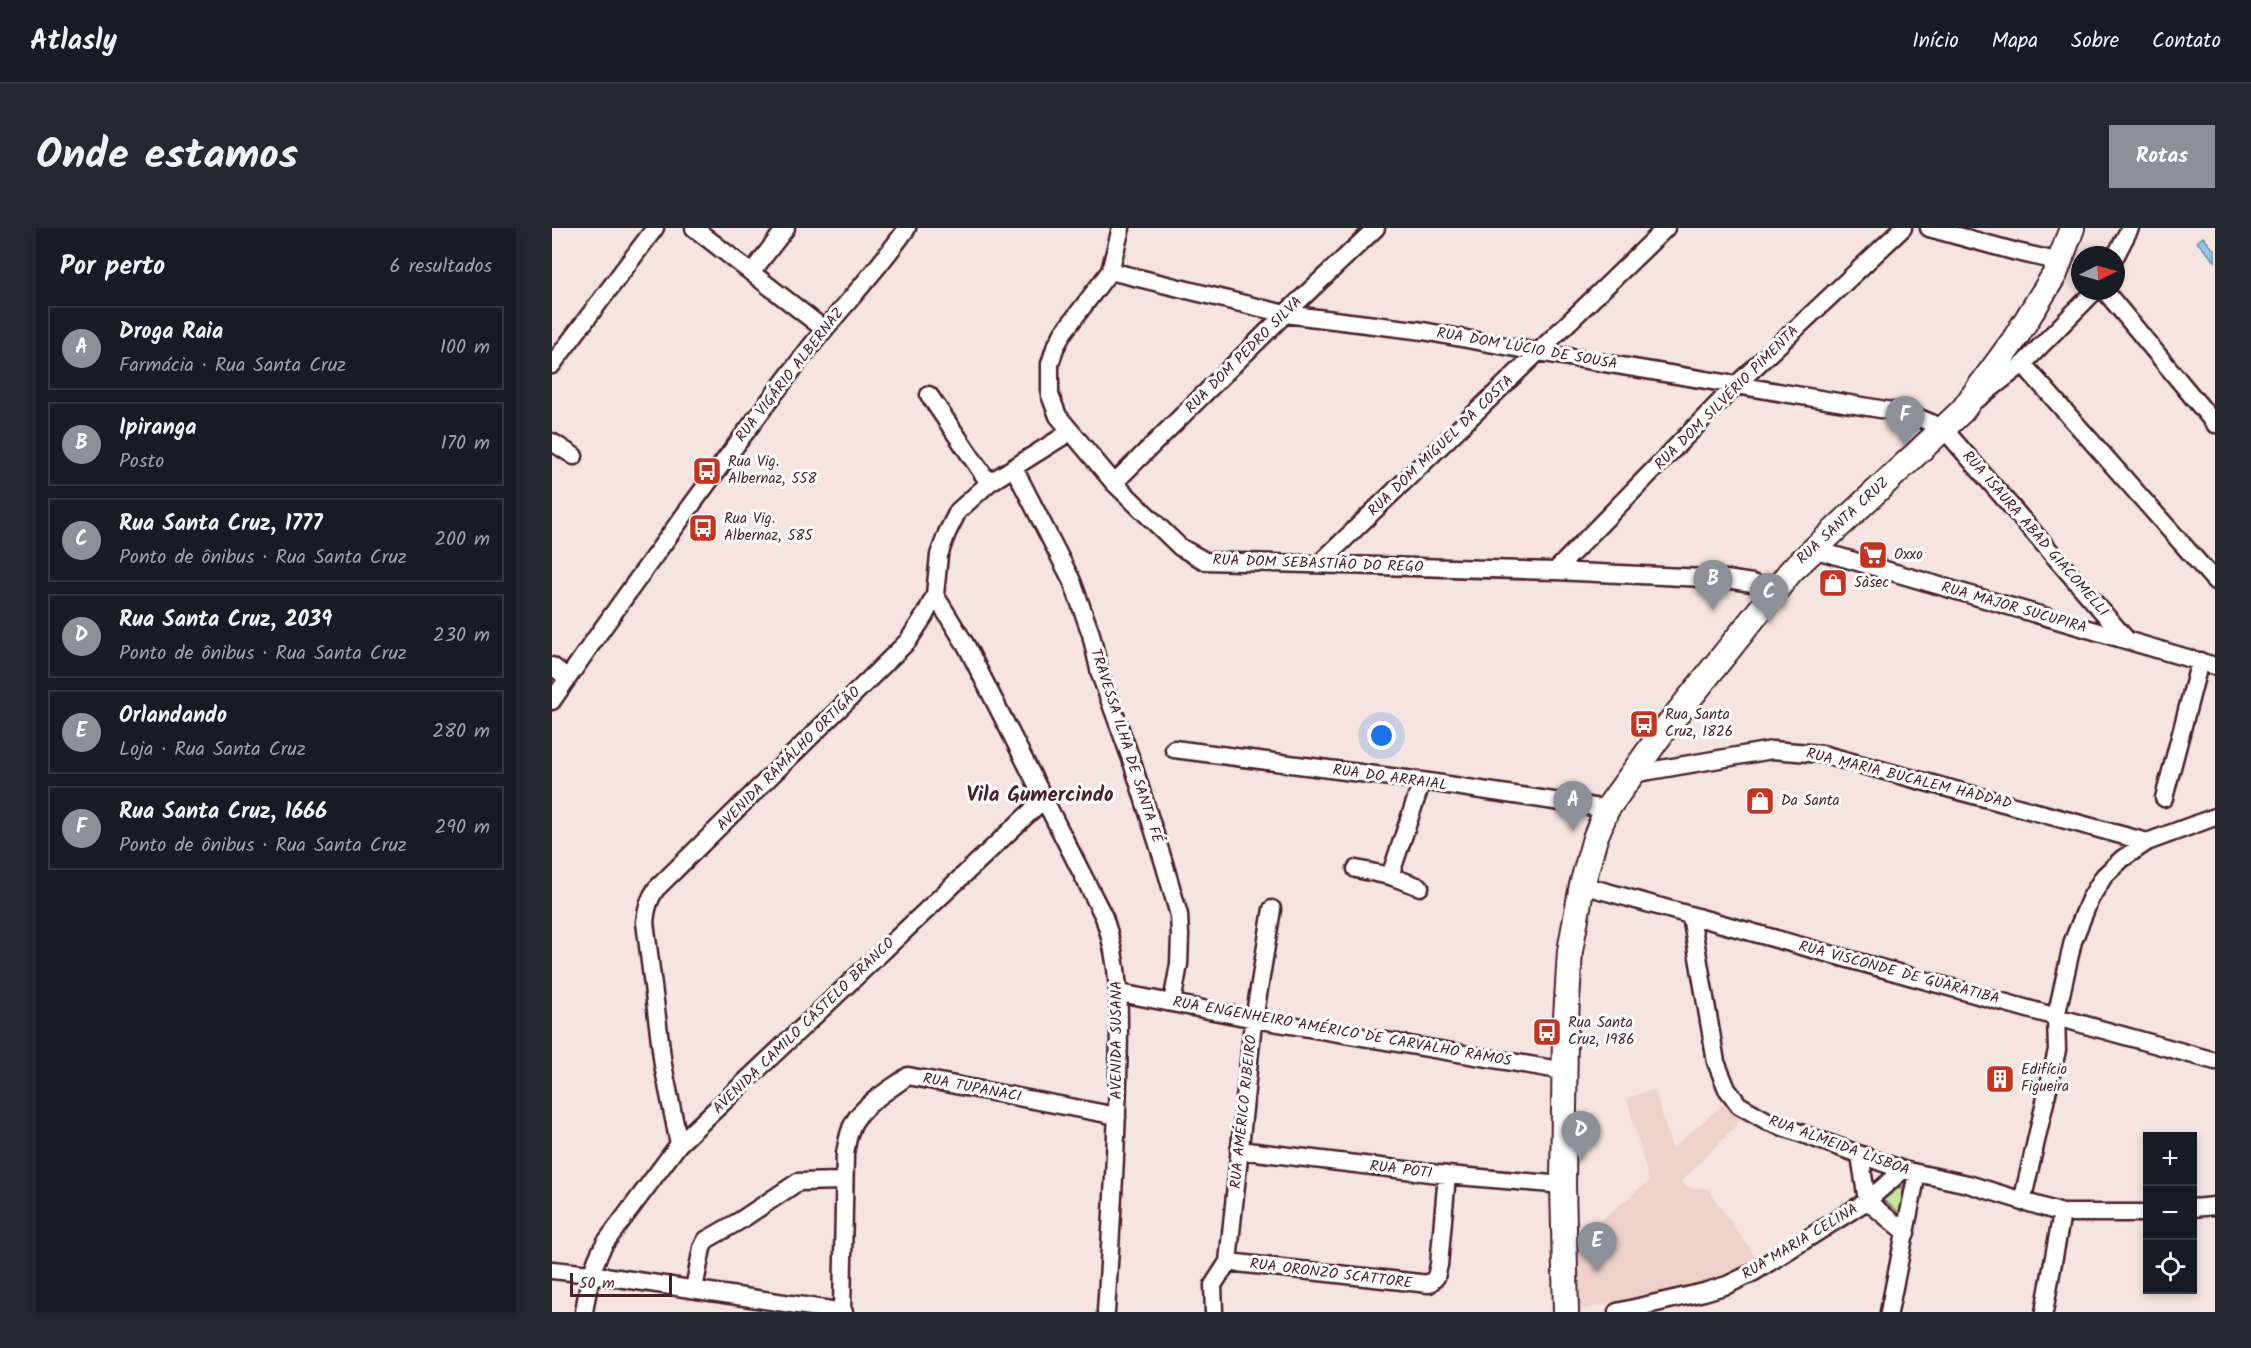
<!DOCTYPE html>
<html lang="pt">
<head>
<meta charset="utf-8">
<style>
	body { margin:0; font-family:Kalam,sans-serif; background:#242831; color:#f1f3f6 }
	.controls { position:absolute; right:18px; bottom:18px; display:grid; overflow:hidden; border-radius:0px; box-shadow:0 3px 9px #0003 }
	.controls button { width:54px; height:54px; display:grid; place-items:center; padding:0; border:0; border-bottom:2px solid #363941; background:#171b24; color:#f1f3f6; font:30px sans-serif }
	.compass { position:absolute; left:1519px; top:18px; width:54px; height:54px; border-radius:50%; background:#171b24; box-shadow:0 3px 9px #0003; rotate:85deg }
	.scale { position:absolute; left:18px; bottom:15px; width:102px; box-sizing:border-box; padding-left:6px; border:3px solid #4a1f2b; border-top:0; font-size:16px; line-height:21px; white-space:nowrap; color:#4a1f2b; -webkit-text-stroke:4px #fff; paint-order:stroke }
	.you { position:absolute; left:830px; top:508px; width:21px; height:21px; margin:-15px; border:4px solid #fff; border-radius:50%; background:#1a73e8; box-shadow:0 0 0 9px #1a73e833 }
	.badge { display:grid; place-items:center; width:39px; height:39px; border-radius:50%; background:#8c9099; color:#fff; font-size:20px; font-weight:700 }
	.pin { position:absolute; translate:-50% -50px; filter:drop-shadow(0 2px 3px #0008) }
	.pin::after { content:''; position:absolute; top:32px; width:21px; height:18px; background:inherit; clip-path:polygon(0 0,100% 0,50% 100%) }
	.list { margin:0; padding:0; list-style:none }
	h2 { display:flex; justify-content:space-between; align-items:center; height:78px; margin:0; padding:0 24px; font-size:26px }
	h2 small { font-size:20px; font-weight:400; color:#9ea1a6 }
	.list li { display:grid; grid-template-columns:39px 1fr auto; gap:18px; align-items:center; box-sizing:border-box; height:84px; margin:0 12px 12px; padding:0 12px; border:2px solid #363941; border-radius:0px }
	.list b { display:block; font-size:22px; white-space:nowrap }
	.list p { margin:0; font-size:20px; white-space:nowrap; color:#9ea1a6 }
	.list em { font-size:20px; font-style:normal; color:#9ea1a6 }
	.icon { flex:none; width:33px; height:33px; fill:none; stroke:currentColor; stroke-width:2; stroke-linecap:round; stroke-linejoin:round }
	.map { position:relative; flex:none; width:1663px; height:1084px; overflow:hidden; border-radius:0px }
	header { display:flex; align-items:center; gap:36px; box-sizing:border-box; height:84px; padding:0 30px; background:#171b24; border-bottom:2px solid #363941 }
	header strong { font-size:28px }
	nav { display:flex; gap:33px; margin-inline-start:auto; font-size:21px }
	.intro { display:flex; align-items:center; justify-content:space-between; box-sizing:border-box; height:144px; padding:0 36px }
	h1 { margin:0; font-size:42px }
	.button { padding:15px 27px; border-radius:0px; background:#8c9099; color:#fff; font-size:21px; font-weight:700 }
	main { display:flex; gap:36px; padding:0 36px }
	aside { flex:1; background:#171b24; border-radius:0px; box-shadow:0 3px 9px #0003 }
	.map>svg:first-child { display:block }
</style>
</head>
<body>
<header>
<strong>Atlasly</strong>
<nav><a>Início</a><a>Mapa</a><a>Sobre</a><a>Contato</a></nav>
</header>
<div class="intro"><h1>Onde estamos</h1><a class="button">Rotas</a></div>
<main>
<aside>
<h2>Por perto<small>6 resultados</small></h2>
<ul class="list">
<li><span class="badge">A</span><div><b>Droga Raia</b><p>Farmácia · Rua Santa Cruz</p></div><em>100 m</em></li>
<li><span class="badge">B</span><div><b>Ipiranga</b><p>Posto</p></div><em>170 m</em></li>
<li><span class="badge">C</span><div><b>Rua Santa Cruz, 1777</b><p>Ponto de ônibus · Rua Santa Cruz</p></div><em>200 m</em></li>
<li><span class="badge">D</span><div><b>Rua Santa Cruz, 2039</b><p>Ponto de ônibus · Rua Santa Cruz</p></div><em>230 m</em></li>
<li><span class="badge">E</span><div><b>Orlandando</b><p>Loja · Rua Santa Cruz</p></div><em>280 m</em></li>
<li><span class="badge">F</span><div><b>Rua Santa Cruz, 1666</b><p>Ponto de ônibus · Rua Santa Cruz</p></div><em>290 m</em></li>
</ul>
</aside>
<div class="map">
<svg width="1663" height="1084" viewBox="0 0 1663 1084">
	<rect width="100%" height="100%" fill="#f5e4df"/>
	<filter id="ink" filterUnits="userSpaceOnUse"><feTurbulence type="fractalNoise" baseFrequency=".0167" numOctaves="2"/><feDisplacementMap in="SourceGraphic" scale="12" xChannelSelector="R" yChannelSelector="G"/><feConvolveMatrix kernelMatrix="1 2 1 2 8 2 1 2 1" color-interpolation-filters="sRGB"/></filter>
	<g filter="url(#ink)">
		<path fill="#eed1c8" d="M1103,861L1120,921L1172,875L1190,891L1129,954L1140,961L1155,960L1204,1029L1186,1040L1149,1055L1027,1082L1026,1011L1097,953L1075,870Z"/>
		<path fill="#c6e69e" stroke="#888264" stroke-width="1.5" d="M1351,957L1349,985L1331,972Z"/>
		<path fill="#8dcbee" stroke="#7286a0" stroke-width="1.5" d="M1651,9L1663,23V33L1645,14Z"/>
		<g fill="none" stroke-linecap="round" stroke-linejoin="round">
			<g stroke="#4a1f2b" stroke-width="21">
				<path id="minor" d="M142,0L272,101
					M569,0L558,43L511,105L503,120L498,136V167L506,188L562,255L628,319L653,333L1003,343L1174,351L1200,355L1223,362
					M1377,0L1465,24L1509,34
					M1564,27L1578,0
					M558,43L733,86L871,103L986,124L1358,186L1391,200L1575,412
					M200,44L234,0
					M1553,63L1663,196
					M1471,136L1663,353
					M0,137L103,0
					M377,167L437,255
					M1427,170L1471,136L1543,63
					M0,214L22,228
					M462,240L520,353L539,406L548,446L579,531L612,635L627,687L628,708L627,736L620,775
					M562,255L733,86L824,0
					M1261,321L1663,438
					M767,336L1114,0
					M1003,343L1185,156L1351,0
					M383,367L415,419L552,689C571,744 567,795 566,851C564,929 559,1007 554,1084
					M0,438L16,450
					M0,473C81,355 165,241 252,127C285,84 324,45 355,0
					M622,521L870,553L1055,581
					M1080,546L1220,522L1270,526L1595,614
					M1612,570L1648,433
					M804,641L838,648L868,659
					M838,648L870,553
					M1030,657L1663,833
					M1139,688L1164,834L1175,861L1187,877L1217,894L1351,942L1416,956L1510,985H1596
					M568,765L703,791L1013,843
					M127,916L111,837L93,694C94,681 97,671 104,661L356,413L373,387L383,367L387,327L395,305L406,283L437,255L518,204
					M687,922L895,947L1011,957
					M1308,927L1315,973L1354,1005
					M1470,974L1505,822L1504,789L1521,713L1538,671L1552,648L1570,631L1595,614L1663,589
					M1640,980L1663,978
					M676,1034L877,1056L884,1049L887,1037L895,947
					M0,1042L39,1046L292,1084
					M142,1061L150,1020L154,1012L189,992L246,954L292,953
					M32,1084C36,1059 40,1037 53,1015L127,916L491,572
					M290,1084L293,926C295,915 296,904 302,894C313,875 339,861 356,848L565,888
					M662,1084L661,1057L676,1034L700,804L720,681
					M1065,1084L1152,1064L1175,1057L1202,1044L1315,973L1351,942
					M1337,1084L1365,945
					M1492,1084L1510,985"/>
			</g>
			<g stroke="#4a1f2b" stroke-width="28">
				<path id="secondary" d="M1014,1084L1011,957L1013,806L1018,723L1030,657L1043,610L1055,581L1109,506L1239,343L1410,183L1462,112L1503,46L1520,0"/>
			</g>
			<use href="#minor" stroke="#fff" stroke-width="16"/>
			<use href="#secondary" stroke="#fff" stroke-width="24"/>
		</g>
	</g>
	<defs>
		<g id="bus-square" transform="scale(1.5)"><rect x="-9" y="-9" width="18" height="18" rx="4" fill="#c8321e" stroke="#fff"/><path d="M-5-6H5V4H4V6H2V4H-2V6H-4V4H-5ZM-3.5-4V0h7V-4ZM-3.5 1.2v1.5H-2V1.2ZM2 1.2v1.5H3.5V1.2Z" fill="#fff"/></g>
		<g id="supermarket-square" transform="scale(1.5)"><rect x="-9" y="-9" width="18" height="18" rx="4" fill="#c8321e" stroke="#fff"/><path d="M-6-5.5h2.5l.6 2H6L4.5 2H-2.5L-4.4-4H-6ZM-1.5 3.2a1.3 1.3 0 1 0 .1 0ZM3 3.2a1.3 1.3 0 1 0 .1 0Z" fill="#fff"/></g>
		<g id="shop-square" transform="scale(1.5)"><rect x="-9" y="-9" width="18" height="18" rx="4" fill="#c8321e" stroke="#fff"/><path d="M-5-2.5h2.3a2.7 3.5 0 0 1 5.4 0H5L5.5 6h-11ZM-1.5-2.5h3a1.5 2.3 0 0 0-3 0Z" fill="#fff"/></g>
		<g id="building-square" transform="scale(1.5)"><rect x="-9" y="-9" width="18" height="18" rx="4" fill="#c8321e" stroke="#fff"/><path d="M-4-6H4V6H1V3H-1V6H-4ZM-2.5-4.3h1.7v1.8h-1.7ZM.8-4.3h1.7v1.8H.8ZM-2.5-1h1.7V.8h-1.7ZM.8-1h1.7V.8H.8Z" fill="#fff"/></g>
	</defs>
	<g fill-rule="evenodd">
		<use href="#bus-square" x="155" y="243"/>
		<use href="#bus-square" x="151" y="300"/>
		<use href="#supermarket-square" x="1321" y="327"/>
		<use href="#shop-square" x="1281" y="355"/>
		<use href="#bus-square" x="1092" y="496"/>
		<use href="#shop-square" x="1208" y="573"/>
		<use href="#bus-square" x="995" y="804"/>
		<use href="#building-square" x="1448" y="851"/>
	</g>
	<g text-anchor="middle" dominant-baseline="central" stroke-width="6" stroke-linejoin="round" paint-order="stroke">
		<g font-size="15" fill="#4a1f2b" stroke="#fff">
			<text transform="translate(975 121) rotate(10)">RUA DOM LÚCIO DE SOUSA</text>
			<text transform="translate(692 127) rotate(-45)">RUA DOM PEDRO SILVA</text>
			<text transform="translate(238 147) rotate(-52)">RUA VIGÁRIO ALBERNAZ</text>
			<text transform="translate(1175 170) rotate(-45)">RUA DOM SILVÉRIO PIMENTA</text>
			<text transform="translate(889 218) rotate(-44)">RUA DOM MIGUEL DA COSTA</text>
			<text transform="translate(1291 293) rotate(-43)">RUA SANTA CRUZ</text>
			<text transform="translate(1483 306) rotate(49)">RUA ISAURA ABAD GIACOMELLI</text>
			<text transform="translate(766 336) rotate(2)">RUA DOM SEBASTIÃO DO REGO</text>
			<text transform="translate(1462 380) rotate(16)">RUA MAJOR SUCUPIRA</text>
			<text transform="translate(574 518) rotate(72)">TRAVESSA ILHA DE SANTA FÉ</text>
			<text transform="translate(237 531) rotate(-45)">AVENIDA RAMÁLHO ORTIGÃO</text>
			<text transform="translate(838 550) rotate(8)">RUA DO ARRAIAL</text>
			<text transform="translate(1357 551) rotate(14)">RUA MARIA BUCALEM HADDAD</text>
			<text transform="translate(1347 745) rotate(15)">RUA VISCONDE DE GUARATIBA</text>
			<text transform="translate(252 798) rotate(-44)">AVENIDA CAMILO CASTELO BRANCO</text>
			<text transform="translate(790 804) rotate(10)">RUA ENGENHEIRO AMÉRICO DE CARVALHO RAMOS</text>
			<text transform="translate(565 812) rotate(-90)">AVENIDA SUSANA</text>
			<text transform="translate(420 860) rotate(11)">RUA TUPANACI</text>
			<text transform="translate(692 884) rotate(-84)">RUA AMÉRICO RIBEIRO</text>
			<text transform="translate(1287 918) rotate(20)">RUA ALMEIDA LISBOA</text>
			<text transform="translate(849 942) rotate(7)">RUA POTI</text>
			<text transform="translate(1248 1014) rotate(-31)">RUA MARIA CELINA</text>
			<text transform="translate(779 1046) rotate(7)">RUA ORONZO SCATTORE</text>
		</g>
		<g font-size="15" fill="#4a1f2b" stroke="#fff" text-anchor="start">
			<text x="176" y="234">Rua Vig.<tspan x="176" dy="17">Albernaz, 558</tspan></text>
			<text x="172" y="291">Rua Vig.<tspan x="172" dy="17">Albernaz, 585</tspan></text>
			<text x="1342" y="327">Oxxo</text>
			<text x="1302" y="355">5àsec</text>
			<text x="1113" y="487">Rua Santa<tspan x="1113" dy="17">Cruz, 1826</tspan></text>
			<text x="1229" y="573">Da Santa</text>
			<text x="1016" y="795">Rua Santa<tspan x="1016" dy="17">Cruz, 1986</tspan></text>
			<text x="1469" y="842">Edifício<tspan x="1469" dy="17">Figueira</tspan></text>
		</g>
		<g font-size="21" font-weight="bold" fill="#4a1f2b" stroke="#fff">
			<text x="488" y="567">Vila Gumercindo</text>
		</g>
	</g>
</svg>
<div class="controls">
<button>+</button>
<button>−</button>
<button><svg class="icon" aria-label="locate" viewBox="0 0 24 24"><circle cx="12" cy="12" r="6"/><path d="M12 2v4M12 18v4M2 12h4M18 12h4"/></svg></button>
</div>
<svg class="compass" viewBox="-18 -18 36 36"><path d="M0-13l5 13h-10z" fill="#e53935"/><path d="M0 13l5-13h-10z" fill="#9ea1a6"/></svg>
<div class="scale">50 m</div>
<div class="you"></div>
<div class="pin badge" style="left:1021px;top:603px">A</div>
<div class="pin badge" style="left:1161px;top:382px">B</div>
<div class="pin badge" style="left:1217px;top:395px">C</div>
<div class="pin badge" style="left:1029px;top:933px">D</div>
<div class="pin badge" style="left:1045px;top:1044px">E</div>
<div class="pin badge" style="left:1353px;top:218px">F</div>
</div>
</main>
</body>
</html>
